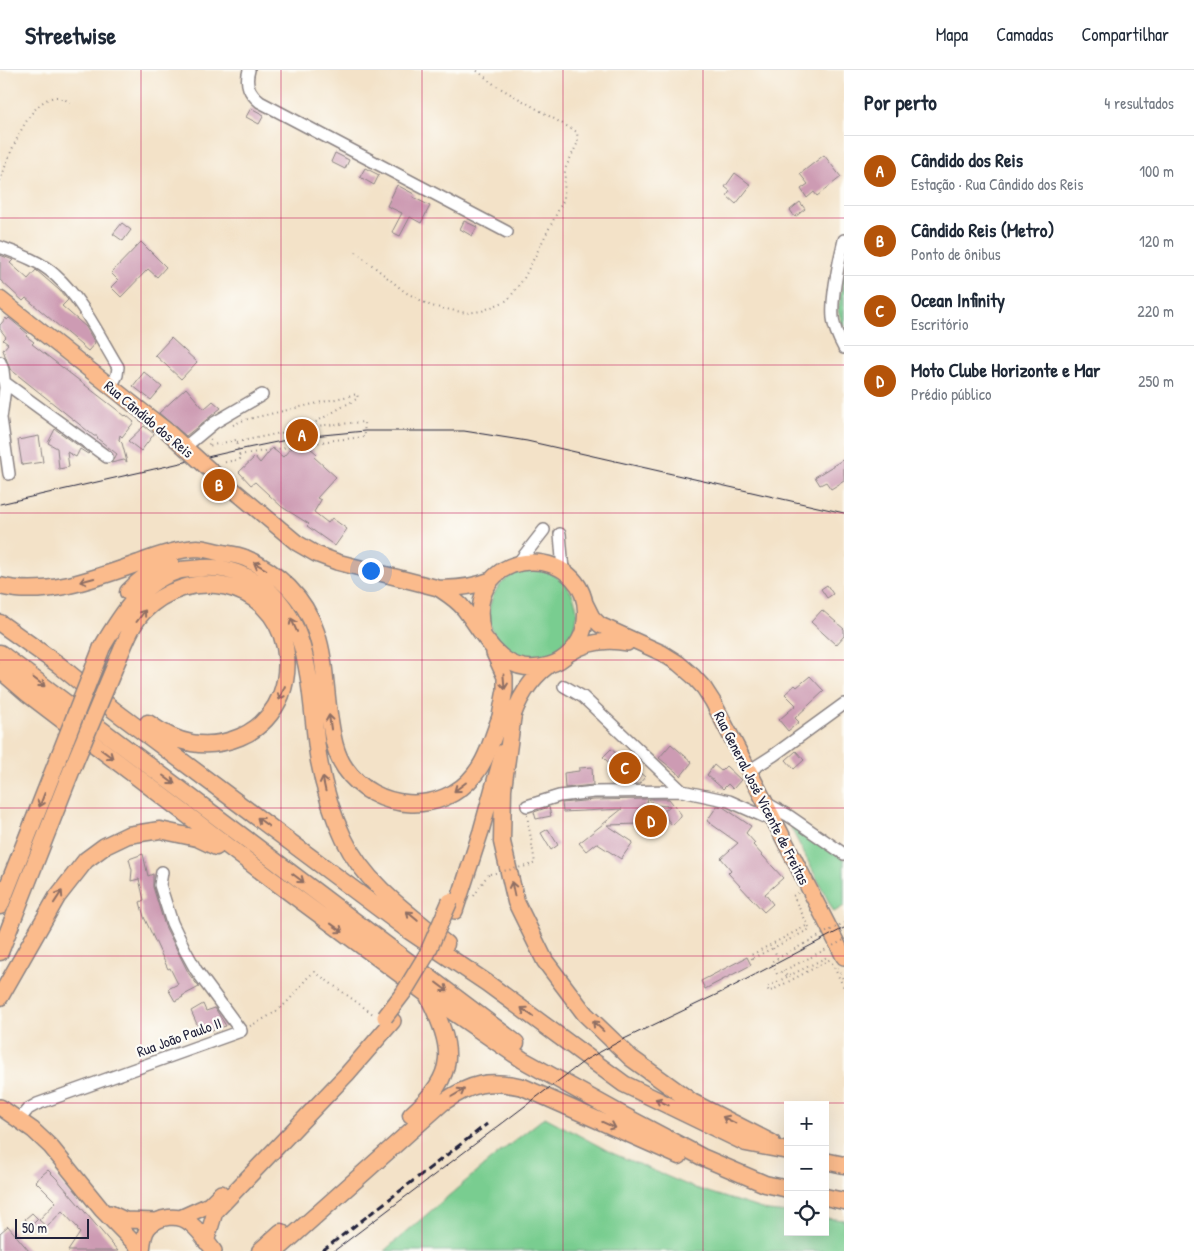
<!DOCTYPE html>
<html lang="pt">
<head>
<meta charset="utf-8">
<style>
	body { margin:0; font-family:"Patrick Hand",sans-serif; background:#f6f6f7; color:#1f2937 }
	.controls { position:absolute; right:15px; bottom:15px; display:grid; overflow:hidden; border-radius:0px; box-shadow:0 5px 20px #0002 }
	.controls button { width:45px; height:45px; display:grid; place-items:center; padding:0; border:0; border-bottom:1px solid #e0e1e3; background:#fff; color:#1f2937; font:25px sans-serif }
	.scale { position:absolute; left:15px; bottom:12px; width:74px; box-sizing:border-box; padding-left:5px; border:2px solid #22223b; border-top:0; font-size:14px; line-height:18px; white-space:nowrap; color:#22223b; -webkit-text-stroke:4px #fdfcf7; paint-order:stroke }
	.you { position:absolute; left:370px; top:500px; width:18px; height:18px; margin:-12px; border:4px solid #fff; border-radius:50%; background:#1a73e8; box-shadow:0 0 0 8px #1a73e833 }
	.badge { display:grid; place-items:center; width:32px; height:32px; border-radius:50%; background:#b45309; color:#fff; font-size:16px; font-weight:700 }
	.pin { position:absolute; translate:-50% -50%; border:2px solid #fff; box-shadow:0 1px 5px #0006 }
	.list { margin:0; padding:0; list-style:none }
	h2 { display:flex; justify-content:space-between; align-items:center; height:65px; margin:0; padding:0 20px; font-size:21px }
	h2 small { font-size:16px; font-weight:400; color:#747a83 }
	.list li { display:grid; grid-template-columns:32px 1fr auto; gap:15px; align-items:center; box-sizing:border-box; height:70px; padding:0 20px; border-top:1px solid #e0e1e3 }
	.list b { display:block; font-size:19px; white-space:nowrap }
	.list p { margin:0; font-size:16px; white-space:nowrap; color:#747a83 }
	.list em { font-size:16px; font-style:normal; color:#747a83 }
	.icon { flex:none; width:28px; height:28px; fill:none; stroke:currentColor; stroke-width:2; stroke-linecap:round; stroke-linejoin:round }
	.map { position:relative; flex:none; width:844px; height:1181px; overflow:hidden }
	header { display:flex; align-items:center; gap:30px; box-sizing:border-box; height:70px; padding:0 25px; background:#fff; border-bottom:1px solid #e0e1e3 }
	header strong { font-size:24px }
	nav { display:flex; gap:28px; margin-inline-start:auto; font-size:18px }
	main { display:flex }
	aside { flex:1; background:#fff }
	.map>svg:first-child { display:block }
</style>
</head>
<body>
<header>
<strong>Streetwise</strong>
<nav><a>Mapa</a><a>Camadas</a><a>Compartilhar</a></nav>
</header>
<main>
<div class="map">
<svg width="844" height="1181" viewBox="0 0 844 1181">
	<rect width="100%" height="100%" fill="#fdfcf7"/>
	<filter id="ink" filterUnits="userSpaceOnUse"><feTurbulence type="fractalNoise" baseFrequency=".02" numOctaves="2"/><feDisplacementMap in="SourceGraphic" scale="10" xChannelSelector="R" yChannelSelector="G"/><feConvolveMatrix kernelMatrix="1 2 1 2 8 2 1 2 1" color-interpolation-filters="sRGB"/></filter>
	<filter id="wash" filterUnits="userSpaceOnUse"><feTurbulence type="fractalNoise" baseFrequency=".0096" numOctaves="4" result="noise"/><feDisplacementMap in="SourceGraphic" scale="20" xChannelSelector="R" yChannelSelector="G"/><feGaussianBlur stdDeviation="1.12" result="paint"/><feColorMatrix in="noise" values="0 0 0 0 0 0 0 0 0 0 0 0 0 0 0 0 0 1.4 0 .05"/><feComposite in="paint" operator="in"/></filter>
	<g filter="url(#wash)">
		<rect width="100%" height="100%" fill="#f3e2c8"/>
		<path fill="#79cd90" stroke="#4e7866" d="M844,200V258L838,241Z
			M489 544a44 44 0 1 1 88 0a44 44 0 1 1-88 0Z
			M794,755L844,789V836L834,842L791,758Z
			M545,1047L612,1083L692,1117L768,1141L788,1143V1162H825V1148L844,1150V1181H384L494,1087Z"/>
		<g id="blocks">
			<path fill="#cd9bb3" d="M251,38L264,45L259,54L246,47Z
				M335,83L349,90L345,99L331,92Z
				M824,85L841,107L817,126L814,122L807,128L801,119L808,114L800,104Z
				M365,98L379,105L374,115L360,107Z
				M735,103L751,115L736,134L727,126L730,121L725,117Z
				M397,115L414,124L413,127L430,136L421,153L410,147L400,166L392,162L402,143L387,136Z
				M800,132L805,139L795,147L790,140Z
				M464,151L477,157L472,166L460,159Z
				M122,153L131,160L123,171L113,164Z
				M141,172L166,197L157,207L148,199L121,227L111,217L118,210L111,203Z
				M0,185L13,190L10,193L28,209L36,200L59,220L68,230L62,236L86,257L95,273L88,281L26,228L23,231L0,210Z
				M6,248L7,250L9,248L28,264L26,266L34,272L32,274L125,346L126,345L134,352L122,367L120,365L119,370L122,373L127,392L124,390L111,393L117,384L98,369L97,366H94L10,299L3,280L8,274L3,270L6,267L0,259V255Z
				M171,268L197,292L181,309L155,285Z
				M144,302L162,317L151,330L133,316Z
				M186,318L204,339L213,331L221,338L186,366L159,343Z
				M144,356L154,364L141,381L128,371Z
				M55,359L89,383L88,384L80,379L76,387L67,382L69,397L59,399L57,378L48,373Z
				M39,366L43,392L22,395L18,370Z
				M308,376L317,384L314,387L336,407L317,428L321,430L314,442L328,453L332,448L347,459L335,476L307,456L309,454L282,437L255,412L251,415L239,402L255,387L260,393L272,378L283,387L291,378Z
				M844,389V411L831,419L826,412L820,415L815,407Z
				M827,515L833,524L827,528L821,519Z
				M822,540L844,559V566L836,575L811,552Z
				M810,606L824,621L795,648L799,652L788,661L779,650L796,635L785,624L795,615L797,617Z
				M671,674L692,692L681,706L659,688Z
				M611,679L645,707L639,714H617L624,707L603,687Z
				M796,681L804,690L794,699L786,690Z
				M714,695L721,701L726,696L741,710L733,719L728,714L723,719L707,705Z
				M592,697L593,715L565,718L564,703L579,701V698Z
				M648,729L640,754L607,755L633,772L621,789L596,773L586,781L579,773L622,739L563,742L562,733L594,730Z
				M649,729H669L681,744V747L672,755L662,743L670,736L654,735Z
				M717,736L723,737L751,756L746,763L755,773L753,775L783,808L765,824L773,834L764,842L728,803L731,800L721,788L738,773L707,751Z
				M549,737L551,746L536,749L534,742Z
				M548,759L558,775L551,780L541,763Z
				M143,784L148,806L153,804V817L165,856L189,904L199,917L182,926L183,927L175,931L168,919L178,914L170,898L168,899L144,847L140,832L144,830L139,809L131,811L132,800L129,789Z
				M747,887L751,895L705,919L701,911Z
				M203,934L206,941L215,938L226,956L201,963L191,941Z
				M48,1100L57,1109L118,1181H68L80,1163L77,1160L78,1158L62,1141L47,1157L39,1150L56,1132L35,1111Z
				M32,1143L38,1149L31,1156L25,1149Z
				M8,1156L29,1181H0V1163Z"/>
		</g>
	</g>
	<g filter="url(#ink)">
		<use href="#blocks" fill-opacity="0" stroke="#8a8282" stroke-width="1"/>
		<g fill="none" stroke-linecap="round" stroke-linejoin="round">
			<g stroke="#8a8282" stroke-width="14">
				<path id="minor" d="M249,0C245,14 249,23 260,32L507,162
					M844,170C839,191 831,227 833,248C834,258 839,269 844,278
					M0,177C19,184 40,191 55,205C82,229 99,266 118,297L117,305L111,317
					M0,292L3,300L5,318L1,348L9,404
					M4,312L107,387
					M185,377L214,353L262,325
					M560,464L563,500
					M519,492L544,460
					M564,616L583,627L682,721L729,731L774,751
					M749,701L774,685L844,634
					M766,733L789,746L844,784
					M527,736L559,726L594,722L682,721
					M19,1050L28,1039L37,1034L241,961L196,900L185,880L172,853L160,815L162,802"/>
			</g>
			<g stroke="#8a8282" stroke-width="18">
				<path id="major" d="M0,229L167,361L190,382
					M211,401L297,473L316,484L337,492L438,518C457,519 473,517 491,510
					M438,518C447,524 457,530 464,539C487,568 503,609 549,595C565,591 580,575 584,558C602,470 459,468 483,564
					M585,533L592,547L600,555L662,583L678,593L693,606L704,618L713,632L749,701L844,887
					M494,583L505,607V620L498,657
					M570,583C587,572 607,569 627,573
					M510,655C517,631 528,611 548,596
					M455,841L481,761L503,682
					M0,1037L33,1060L51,1077L102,1140L142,1181
					M110,1143L125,1150L157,1151
					M180,1148L209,1135L221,1123
					M206,1172L215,1142L347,1004L393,951
					M142,1181C143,1173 143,1165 148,1158C158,1146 179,1143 191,1154C200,1161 207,1172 214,1181"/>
			</g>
			<g stroke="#8a8282" stroke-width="19">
				<path id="highway" d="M0,516C47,528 95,508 139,493C157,486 178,479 197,478C206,478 215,482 223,483C230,484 239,485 245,488C278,502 305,528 316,562C325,588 325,617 329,644C332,663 334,682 345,698C374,741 442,747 475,704C488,688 493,665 501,646
					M128,522C141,508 153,499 170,491
					M0,553L59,595L115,641L408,860L487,913L624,1014L746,1073L788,1081
					M102,577C121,545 142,510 181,500C188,499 196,499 203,498C218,497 234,501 247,507C316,539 308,627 319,691C324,718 332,744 344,769C365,814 409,844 446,874
					M0,583L516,973
					M118,589C125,573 131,555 143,542C188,495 271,509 285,577C288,594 287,609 281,625C273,644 259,659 240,667C206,681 177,674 148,653
					M0,600L28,624L270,808L427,924L523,990L617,1042L702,1087L765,1114L788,1119
					M513,644L503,719L502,772L516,832L545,891L585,944L631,988L692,1032L772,1073
					M0,836L60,684
					M0,882L74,694
					M0,927L57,827L86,790L105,776L128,765L160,760L197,768L216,777
					M411,1045C458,1003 454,979 428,926
					M825,1091L844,1095
					M825,1127L844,1131
					M260,1181L281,1162
					M276,1181L442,1033C471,1013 488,1009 523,1017L679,1086"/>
			</g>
			<path stroke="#8a8282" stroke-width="2" stroke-dasharray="1 4" stroke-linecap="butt" d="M0,111C8,89 28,29 56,27C61,27 66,30 71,33
				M356,182L405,222L431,236L466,243L482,241L508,230L524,208L564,129L565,99L578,72L577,62L495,15L476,0
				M233,355L244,350L357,324
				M314,356V353L358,328L357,324
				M211,369L208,376L236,370L240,389L222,393
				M237,372L314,356L364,352L365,367L334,370L239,385
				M527,745L535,793L531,795
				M474,826L487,806L490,804
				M804,874L771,892L777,904L811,887
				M753,888L773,878
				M778,888L773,878L810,859L793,826L798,823
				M752,889L751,885L808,855
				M832,893L844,918
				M838,898L844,911
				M784,900L787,907L829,886
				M787,907L767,917L769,922L831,889
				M250,956C262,950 276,943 286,933C295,925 306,906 315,902L373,944"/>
			<use href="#minor" stroke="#fff" stroke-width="11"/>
			<use href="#major" stroke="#fbbb8c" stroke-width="15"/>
			<use href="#highway" stroke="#fbbb8c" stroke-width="16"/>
			<path stroke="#22223b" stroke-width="1" d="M0,434L238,380L301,367L365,361H464L527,371L844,443
				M334,1181L587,989L624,969L724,921L844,858"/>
			<path stroke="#22223b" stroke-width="3" stroke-dasharray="8 4" stroke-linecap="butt" d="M322,1181L487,1054"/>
			<g stroke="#8a8282" stroke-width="18" stroke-linecap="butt">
				<path id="major-bridge" d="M190,382L211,401
					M385,947L404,922L427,884L450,831"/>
			</g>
			<g stroke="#8a8282" stroke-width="19" stroke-linecap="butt">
				<path id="highway-bridge" d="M60,684L102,577
					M74,694L118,589"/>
			</g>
			<path stroke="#8a8282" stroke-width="2" stroke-dasharray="1 4" stroke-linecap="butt" d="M490,804L531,795
				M804,874L844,853
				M811,887L844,870"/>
			<use href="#major-bridge" stroke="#fbbb8c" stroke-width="15"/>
			<use href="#highway-bridge" stroke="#fbbb8c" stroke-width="16"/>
		</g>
		<defs><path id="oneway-shaft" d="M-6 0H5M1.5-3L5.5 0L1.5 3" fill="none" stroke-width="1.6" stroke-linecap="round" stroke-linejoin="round" transform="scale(1.25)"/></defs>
		<g stroke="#8e6e64">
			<use href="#oneway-shaft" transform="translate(260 496) rotate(-150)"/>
			<use href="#oneway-shaft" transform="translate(87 510) rotate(165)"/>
			<use href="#oneway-shaft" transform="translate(141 546) rotate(-53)"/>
			<use href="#oneway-shaft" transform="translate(294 555) rotate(-114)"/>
			<use href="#oneway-shaft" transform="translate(39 612) rotate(37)"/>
			<use href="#oneway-shaft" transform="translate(504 612) rotate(85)"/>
			<use href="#oneway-shaft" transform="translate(282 623) rotate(113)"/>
			<use href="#oneway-shaft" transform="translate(330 652) rotate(-98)"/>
			<use href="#oneway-shaft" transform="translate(107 684) rotate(37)"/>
			<use href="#oneway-shaft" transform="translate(169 710) rotate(37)"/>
			<use href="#oneway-shaft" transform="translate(324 714) rotate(-102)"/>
			<use href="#oneway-shaft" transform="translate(460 717) rotate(143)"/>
			<use href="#oneway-shaft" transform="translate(42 730) rotate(111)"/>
			<use href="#oneway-shaft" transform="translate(263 752) rotate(-143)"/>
			<use href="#oneway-shaft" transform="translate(298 808) rotate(37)"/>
			<use href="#oneway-shaft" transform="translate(513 819) rotate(-102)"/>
			<use href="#oneway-shaft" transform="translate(58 827) rotate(-57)"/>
			<use href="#oneway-shaft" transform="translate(412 846) rotate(-140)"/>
			<use href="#oneway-shaft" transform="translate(337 858) rotate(36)"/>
			<use href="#oneway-shaft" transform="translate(442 917) rotate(37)"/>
			<use href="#oneway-shaft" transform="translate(527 942) rotate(-144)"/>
			<use href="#oneway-shaft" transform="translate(598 956) rotate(-137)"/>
			<use href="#oneway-shaft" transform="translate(458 1023) rotate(-30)"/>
			<use href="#oneway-shaft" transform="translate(662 1032) rotate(-154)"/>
			<use href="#oneway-shaft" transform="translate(729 1050) rotate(-153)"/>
			<use href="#oneway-shaft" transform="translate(609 1055) rotate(24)"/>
		</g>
	</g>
	<path fill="none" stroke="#c2185b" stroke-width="1" stroke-opacity="0.55" d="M141,0V1181M281,0V1181M422,0V1181M563,0V1181M703,0V1181M0,148H844M0,295H844M0,443H844M0,590H844M0,738H844M0,886H844M0,1033H844"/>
	<g text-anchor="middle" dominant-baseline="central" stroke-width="4.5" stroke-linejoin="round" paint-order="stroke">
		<g font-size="15" fill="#22223b" stroke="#fdfcf7">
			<text transform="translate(149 349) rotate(40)">Rua Cândido dos Reis</text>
			<text transform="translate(762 728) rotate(63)">Rua General José Vicente de Freitas</text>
			<text transform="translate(179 967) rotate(-20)">Rua João Paulo II</text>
		</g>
	</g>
</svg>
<div class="controls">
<button>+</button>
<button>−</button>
<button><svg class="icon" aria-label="locate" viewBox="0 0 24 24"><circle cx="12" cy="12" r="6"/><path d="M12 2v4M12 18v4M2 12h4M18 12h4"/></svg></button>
</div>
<div class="scale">50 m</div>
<div class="you"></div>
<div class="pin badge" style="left:302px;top:365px">A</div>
<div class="pin badge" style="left:219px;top:415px">B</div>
<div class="pin badge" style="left:625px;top:698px">C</div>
<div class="pin badge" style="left:651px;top:751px">D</div>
</div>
<aside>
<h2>Por perto<small>4 resultados</small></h2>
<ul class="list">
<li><span class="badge">A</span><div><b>Cândido dos Reis</b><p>Estação · Rua Cândido dos Reis</p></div><em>100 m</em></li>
<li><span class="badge">B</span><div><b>Cândido Reis (Metro)</b><p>Ponto de ônibus</p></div><em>120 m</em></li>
<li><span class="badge">C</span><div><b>Ocean Infinity</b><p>Escritório</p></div><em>220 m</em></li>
<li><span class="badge">D</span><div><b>Moto Clube Horizonte e Mar</b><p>Prédio público</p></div><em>250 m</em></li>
</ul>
</aside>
</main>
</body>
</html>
